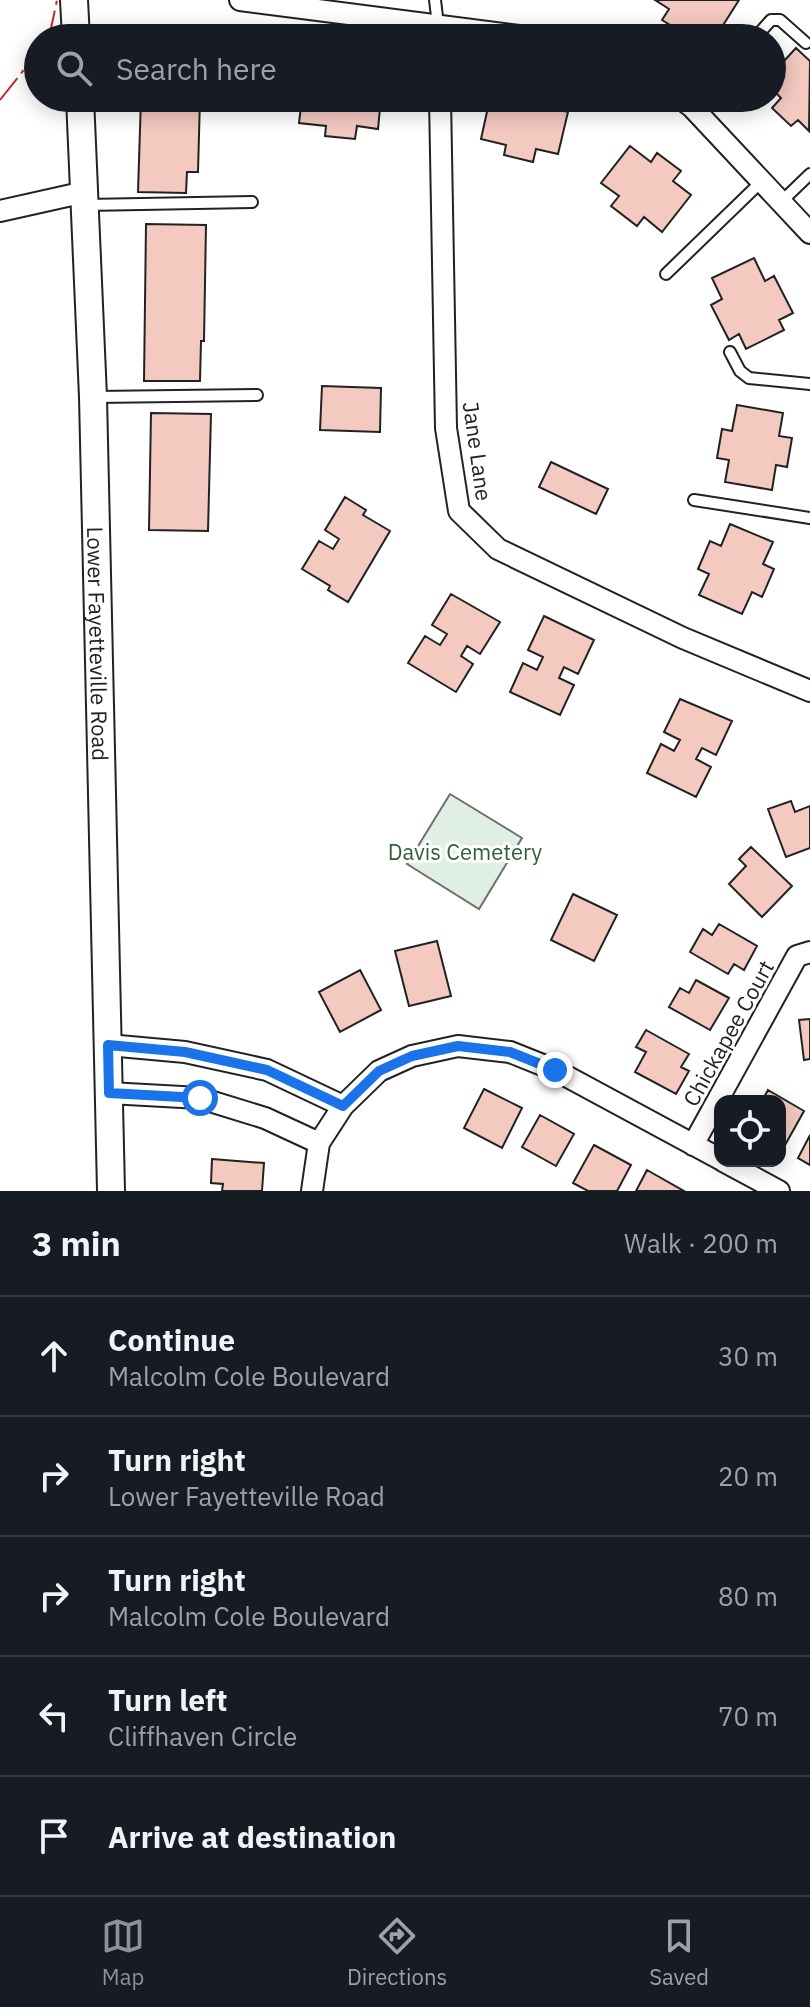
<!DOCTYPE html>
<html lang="en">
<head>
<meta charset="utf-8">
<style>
	body { margin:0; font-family:"IBM Plex Sans",sans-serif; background:#20242c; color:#f1f3f6 }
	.controls { position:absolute; right:24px; bottom:24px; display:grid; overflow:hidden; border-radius:16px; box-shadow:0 4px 20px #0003 }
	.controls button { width:72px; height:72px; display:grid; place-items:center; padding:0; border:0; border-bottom:2px solid #363941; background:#171b24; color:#f1f3f6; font:40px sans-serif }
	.stop { position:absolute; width:24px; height:24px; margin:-18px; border:6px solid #1a73e8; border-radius:50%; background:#fff }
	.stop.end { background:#1a73e8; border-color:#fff; box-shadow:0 2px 8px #0008 }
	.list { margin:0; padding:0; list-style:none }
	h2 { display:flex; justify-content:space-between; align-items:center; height:104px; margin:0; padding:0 32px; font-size:34px }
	h2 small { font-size:26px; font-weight:400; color:#9ea1a6 }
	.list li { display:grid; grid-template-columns:52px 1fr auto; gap:24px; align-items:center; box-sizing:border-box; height:120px; padding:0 32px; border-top:2px solid #363941 }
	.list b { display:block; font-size:30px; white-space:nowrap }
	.list p { margin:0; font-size:26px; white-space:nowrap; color:#9ea1a6 }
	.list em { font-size:26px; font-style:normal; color:#9ea1a6 }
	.icon { flex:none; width:44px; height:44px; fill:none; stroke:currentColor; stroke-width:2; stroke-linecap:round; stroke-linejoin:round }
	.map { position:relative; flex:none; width:810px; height:1191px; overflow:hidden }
	.search { position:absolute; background:#171b24; box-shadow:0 4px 20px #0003; left:24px; right:24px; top:24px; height:88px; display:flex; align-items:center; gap:20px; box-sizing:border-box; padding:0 28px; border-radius:44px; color:#9ea1a6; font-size:30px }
	.sheet { height:704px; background:#171b24 }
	nav { display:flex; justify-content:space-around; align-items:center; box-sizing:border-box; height:112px; border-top:2px solid #363941; background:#171b24; font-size:22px; color:#9ea1a6 }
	nav a { display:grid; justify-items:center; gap:4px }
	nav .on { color:#8c9099 }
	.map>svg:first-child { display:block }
</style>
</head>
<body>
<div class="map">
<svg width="810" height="1191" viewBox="0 0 810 1191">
	<rect width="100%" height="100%" fill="#fff"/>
	<path fill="#e0efe3" stroke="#6f6f6f" stroke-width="2" d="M450,794L522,838L479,909L407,864Z"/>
	<path fill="#f3c9c0" stroke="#222" stroke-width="2" d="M655,0H739L715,38L694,26L688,36L662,20L669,9Z
		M796,48L810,61L809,131L798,120L791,126L772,108L781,98L772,89V74Z
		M141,98H200L198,172H187L186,193L138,192Z
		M302,98H381L378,129L357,126L355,139L325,136L326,126L299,123Z
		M490,98H556L553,108L568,112L558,154L536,149L533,162L504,155L506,145L481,139Z
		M630,146L651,162L657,153L681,171L673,181L691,195L662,232L644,217L637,226L611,206L619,196L601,183Z
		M146,224L206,225L204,341H201L200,381H144Z
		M754,258L765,281L774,276L793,313L779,320L784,330L746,349L739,334L729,340L711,305L722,299L712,278Z
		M322,386L381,388L380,432L320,430Z
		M737,405L783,413L779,436L792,438L787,467L776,465L772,490L725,482L729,460L717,458L722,429L732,431Z
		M151,413L211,414L208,531L149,530Z
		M551,462L608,489L596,514L539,487Z
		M345,497L366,510L363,515L390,531L348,602L328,590L330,586L302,569L319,541L333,549L339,539L325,530Z
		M730,524L773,542L763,564L774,569L762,597L752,592L742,614L699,595L709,574L698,569L710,541L721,546Z
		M451,594L500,622L480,654L467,646L461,656L473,664L456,692L408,663L425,636L440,645L447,634L432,625Z
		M544,616L594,640L578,674L564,667L559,678L574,685L560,715L510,692L523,663L537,670L543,657L528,650Z
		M680,699L732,721L716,755L702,748L696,759L711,767L696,797L647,773L661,744L674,751L680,740L664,732Z
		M791,801L795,812L810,806V848L786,857L768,809Z
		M751,847L792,886L762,917L729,884L746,866L739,859Z
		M573,894L617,915L594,961L551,940Z
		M719,924L757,946L744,970L734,964L728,974L690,952L703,929L712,935Z
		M437,941L451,996L409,1006L395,951Z
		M360,970L381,1010L340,1032L319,992Z
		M696,980L729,998L710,1030L669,1007L680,988L689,993Z
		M810,1019V1059L804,1060L799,1020Z
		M646,1030L689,1054L681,1067L689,1071L676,1094L635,1072L646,1052L636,1047Z
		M484,1089L522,1108L502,1148L464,1128Z
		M768,1090L804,1111L784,1147L780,1145V1101H762Z
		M540,1115L574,1134L556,1166L522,1147Z
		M810,1135V1165L798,1158Z
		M594,1145L631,1165L617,1191H588L573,1183Z
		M212,1159L264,1163L262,1191H222L223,1184L211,1183Z
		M647,1170L684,1191H636Z"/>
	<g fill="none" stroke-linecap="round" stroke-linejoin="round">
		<g stroke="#222" stroke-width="14">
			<path id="lane" d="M435,0L438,25
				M755,38L771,20H780L806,43
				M781,202L810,174
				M86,205L252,202
				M666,274L762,181
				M730,352L740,371L749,378L810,384
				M95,397L257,395
				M694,500L810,518"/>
		</g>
		<g stroke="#222" stroke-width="24">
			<path id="street" d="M240,0L535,38
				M440,98L446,428L459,511L498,549L683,638L810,691
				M680,98L692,107L810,233
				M0,211L85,192
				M108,1045L185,1052L267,1070L343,1106
				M109,1093L200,1098L265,1118L319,1143
				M693,1145L797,956L810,952
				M723,1161L779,1191
				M312,1191L319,1143L343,1106L379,1071L412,1056L458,1046L510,1052L555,1070L720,1159"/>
		</g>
		<g stroke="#222" stroke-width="30">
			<g id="secondary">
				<path d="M74,0L76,38"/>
				<path id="s1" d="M80,98L93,397L111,1191"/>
			</g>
		</g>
		<use href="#lane" stroke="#fff" stroke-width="10"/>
		<use href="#street" stroke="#fff" stroke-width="20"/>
		<use href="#secondary" stroke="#fff" stroke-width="26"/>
		<path stroke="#c62828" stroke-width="2" stroke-dasharray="28 6 4 6" stroke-linecap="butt" d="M49,38L57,0
			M0,100L38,52"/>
	</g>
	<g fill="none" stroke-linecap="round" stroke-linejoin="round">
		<path stroke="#1a73e8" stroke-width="10" d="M200,1098L109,1093L108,1045L185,1052L267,1070L343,1106L379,1071L412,1056L458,1046L510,1052L555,1070"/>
	</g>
	<g text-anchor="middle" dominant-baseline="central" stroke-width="6" stroke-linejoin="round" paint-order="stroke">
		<g font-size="22" fill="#222" stroke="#fff">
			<text transform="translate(478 451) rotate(82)">Jane Lane</text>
			<text stroke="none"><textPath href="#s1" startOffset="546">Lower Fayetteville Road</textPath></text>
			<text transform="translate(728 1033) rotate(-61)">Chickapee Court</text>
		</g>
		<g font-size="22" fill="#2f5e38" stroke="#fff">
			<text x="465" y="851">Davis Cemetery</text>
		</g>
	</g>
</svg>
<div class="controls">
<button><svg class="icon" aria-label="locate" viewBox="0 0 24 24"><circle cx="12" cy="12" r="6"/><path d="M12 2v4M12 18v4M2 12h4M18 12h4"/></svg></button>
</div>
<div class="stop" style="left:200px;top:1098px"></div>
<div class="stop end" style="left:555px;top:1070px"></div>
<div class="search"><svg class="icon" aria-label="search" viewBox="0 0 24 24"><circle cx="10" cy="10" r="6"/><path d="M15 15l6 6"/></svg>Search here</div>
</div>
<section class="sheet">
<h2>3 min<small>Walk · 200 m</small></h2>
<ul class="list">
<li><svg class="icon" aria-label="ahead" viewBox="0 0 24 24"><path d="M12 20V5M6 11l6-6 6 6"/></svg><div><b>Continue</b><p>Malcolm Cole Boulevard</p></div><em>30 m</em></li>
<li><svg class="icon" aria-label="right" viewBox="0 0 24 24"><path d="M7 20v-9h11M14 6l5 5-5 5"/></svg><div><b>Turn right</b><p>Lower Fayetteville Road</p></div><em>20 m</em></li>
<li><svg class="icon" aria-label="right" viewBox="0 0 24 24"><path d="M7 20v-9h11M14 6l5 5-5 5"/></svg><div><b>Turn right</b><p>Malcolm Cole Boulevard</p></div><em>80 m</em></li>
<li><svg class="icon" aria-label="left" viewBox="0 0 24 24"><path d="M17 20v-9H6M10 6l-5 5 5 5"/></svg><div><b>Turn left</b><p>Cliffhaven Circle</p></div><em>70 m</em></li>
<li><svg class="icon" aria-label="arrive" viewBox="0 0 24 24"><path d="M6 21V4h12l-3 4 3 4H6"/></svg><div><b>Arrive at destination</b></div></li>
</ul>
</section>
<nav>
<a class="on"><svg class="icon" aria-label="map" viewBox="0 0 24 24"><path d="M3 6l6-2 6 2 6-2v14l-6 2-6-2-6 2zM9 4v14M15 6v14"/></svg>Map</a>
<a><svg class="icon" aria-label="directions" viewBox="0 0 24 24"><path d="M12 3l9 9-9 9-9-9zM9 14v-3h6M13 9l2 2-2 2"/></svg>Directions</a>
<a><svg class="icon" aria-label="saved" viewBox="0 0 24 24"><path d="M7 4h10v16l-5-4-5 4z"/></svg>Saved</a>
</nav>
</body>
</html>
